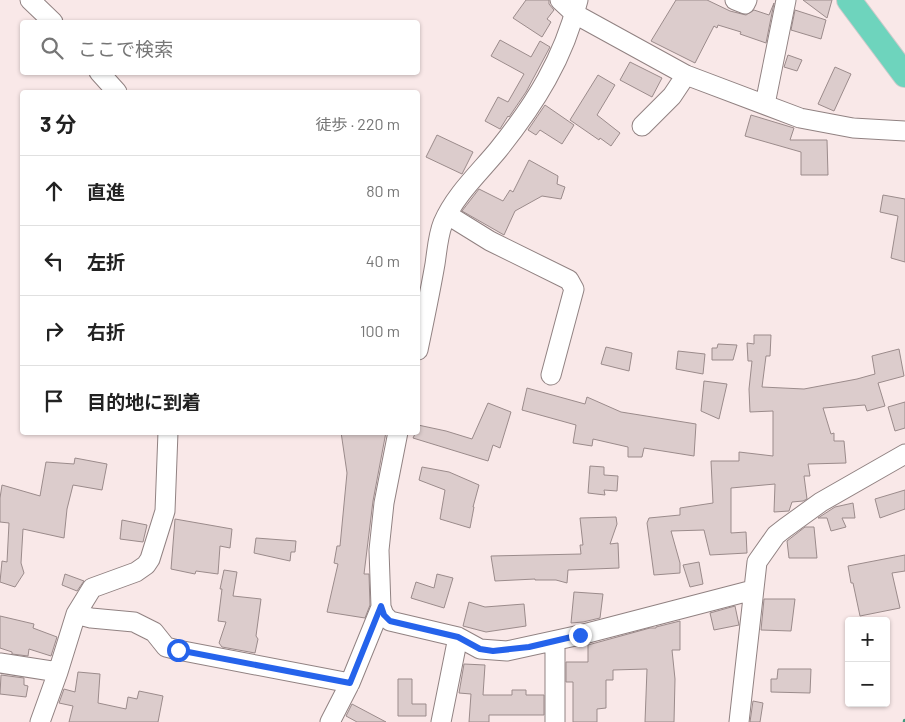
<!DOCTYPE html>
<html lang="ja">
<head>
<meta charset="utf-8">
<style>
	body { margin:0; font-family:Barlow,"Noto Sans JP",sans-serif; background:#f2f2f2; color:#222 }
	.controls { position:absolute; right:15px; bottom:15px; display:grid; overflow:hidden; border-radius:5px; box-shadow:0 1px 4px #0004 }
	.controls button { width:45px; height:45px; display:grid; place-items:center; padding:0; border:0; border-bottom:1px solid #e0e0e0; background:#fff; color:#222; font:25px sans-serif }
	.stop { position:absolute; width:15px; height:15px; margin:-11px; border:4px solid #2563eb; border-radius:50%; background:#fff }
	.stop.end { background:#2563eb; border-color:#fff; box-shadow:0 1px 5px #0008 }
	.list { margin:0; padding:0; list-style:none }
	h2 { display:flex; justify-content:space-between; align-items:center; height:65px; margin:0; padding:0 20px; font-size:21px }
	h2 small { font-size:16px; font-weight:400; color:#767676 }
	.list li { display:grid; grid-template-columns:32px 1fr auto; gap:15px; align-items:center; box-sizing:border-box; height:70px; padding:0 20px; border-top:1px solid #e0e0e0 }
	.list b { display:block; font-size:19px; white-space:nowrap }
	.list em { font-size:16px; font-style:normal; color:#767676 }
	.icon { flex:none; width:28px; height:28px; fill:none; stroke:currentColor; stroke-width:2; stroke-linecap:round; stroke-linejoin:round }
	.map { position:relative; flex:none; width:905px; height:722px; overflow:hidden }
	.search { position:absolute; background:#fff; box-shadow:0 1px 4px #0004; left:20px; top:20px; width:400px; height:55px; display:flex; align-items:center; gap:12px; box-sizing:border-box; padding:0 18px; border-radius:5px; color:#767676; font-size:19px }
	.panel { position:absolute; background:#fff; box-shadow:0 1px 4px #0004; left:20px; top:90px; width:400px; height:345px; border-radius:5px }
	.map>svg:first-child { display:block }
</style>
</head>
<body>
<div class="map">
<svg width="905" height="722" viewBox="0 0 905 722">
	<rect width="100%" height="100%" fill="#f9e8e8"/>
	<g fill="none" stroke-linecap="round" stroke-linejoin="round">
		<path stroke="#429a7e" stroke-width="4.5" d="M905,722V721"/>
	</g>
	<path fill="#dccccc" stroke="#9b8b8b" d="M526,0H549V4L554,10L547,19L551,22L542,37L513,18Z
		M676,0H707L730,11L746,15L754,10L769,15L774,3L766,43L740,34L741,32L718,25L717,28L714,26L695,63L651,41Z
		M803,0H832L827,18Z
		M795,10L826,20L821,39L791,30Z
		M500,40L531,57L540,41L550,47L526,92L509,117L508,116L500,129L485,121L498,97L508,102L524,74L491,56Z
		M788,55L802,60L797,71L784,67Z
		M630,62L662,78L652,97L620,80Z
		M835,67L851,74L834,111L818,104Z
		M598,75L615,85L597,115L620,133L611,146L600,138L599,140L570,120Z
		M545,105L574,125L562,144L540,130L536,135L528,130Z
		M751,115L794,128L790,140H827L828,175H801V152L745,136Z
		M437,135L473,152L462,174L426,157Z
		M529,160L558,176L557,184L565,187L561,199L542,196L515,211L504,235L462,211L479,189L503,201L510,190L513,192Z
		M883,195L905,199V262L891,258L898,216L880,212Z
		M754,335H771L770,356H766L762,387L804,389L857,379L875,374L872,356L899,349L904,376L878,383L885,406L867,411L865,405L823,408L831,434L834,433V441H844L846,463L808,464L810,476H804L807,499L803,501L792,502L789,511L774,512L775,484L731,488V533L746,532L747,553L710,555L704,530L671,531L680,563V573L654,575L647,523L649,518L680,515V508L713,503L711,461H739V452L773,456V411L750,412L749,389L752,361H748L747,343L754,344Z
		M718,344L737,345L733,360H712V348H717Z
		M606,347L632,353L629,371L601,364Z
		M678,351L705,354L703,374L676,369Z
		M704,381L727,384L719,419L701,411Z
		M527,388L585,404L587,397L621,412L696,424L694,456L644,448L642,457H628V447L593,439L592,446L573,443L576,425L522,410Z
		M905,402V428L895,431L888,407Z
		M488,403L511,412L500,448L493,445L488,461L413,438L416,432H418V425L446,431L472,439Z
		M341,432H386L373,501L364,574H369L370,605L365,618L327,612L338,564L334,563L337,546H340L347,473Z
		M75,458L107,464L102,490L73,485L67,509L64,538L23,529L21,563L24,573L15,587L0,582L2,561L7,562L9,523L0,522V498L2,485L40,496L46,462L74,464Z
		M590,466L604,467V475L618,476L617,491L604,490L605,495L588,493Z
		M422,467L449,472L479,485L473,507H474L470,528L440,519L445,490L419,480Z
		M905,490V509L880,518L875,499Z
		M853,503L855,518H842L846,527L831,531L827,518H818L835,507Z
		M616,517L617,524L610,544L618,543L619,568L568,570L567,583L556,580H535V579L495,581L491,556L581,554L580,545H583L580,518Z
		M175,519L232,529L230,548L220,546L218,574L196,571L195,574L171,569Z
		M122,520L147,525L143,542L120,539Z
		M805,527H814L817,558H789L787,541Z
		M256,538L296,541L295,552H291L290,561L254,553Z
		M905,555V571L892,573L900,608L860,616L853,583H851L848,566Z
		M699,562L703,584L690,587L683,565Z
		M224,570L237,572L233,596L261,599L256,636L258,639L255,653L222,647L219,643L226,622L218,621L222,589H220Z
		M65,574L84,581L77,591L62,585Z
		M437,574L453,578L444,608L411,598L416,582L434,588Z
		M574,592L603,594L600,618L583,622L571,623Z
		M764,599H795L791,631L761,630Z
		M469,602L485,607L524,604L526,626L486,632L463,626Z
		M735,606L739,625L714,630L710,613Z
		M0,616L34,624L33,628L57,637L51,656L29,649L28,656L12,654V652L0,648Z
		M680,621V650H672L675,679L674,722H645L647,669L613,670V680H606V708L597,709V722H573V682H566V662H588V645L650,628H656V627Z
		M464,664L485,665L483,695H512V690H526V695H544V715H489V722H469L471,694L459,693Z
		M778,669H811L810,693L771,692V679H777Z
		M78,672L100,674L98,703L126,709L128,697L137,699L139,691L163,696L158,722H69L73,706L59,703L64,689L75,692Z
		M1,675L24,678V685L28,686L26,697L0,694Z
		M398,679H412V704H426V716H398Z
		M753,701L763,703L760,722H750Z
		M352,704L386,722H357L346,716Z"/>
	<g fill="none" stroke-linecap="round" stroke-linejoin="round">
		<g stroke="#918282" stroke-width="21">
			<path id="minor" d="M30,0L53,22
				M560,0L575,14L686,75L800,118L853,128L905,131
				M735,0L745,4L747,0
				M99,72L117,92
				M765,104L786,0
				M642,126L672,96L686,75
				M448,215L490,241L569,280L574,289L551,375
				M418,350C424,321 430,293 435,264C437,251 438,235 443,223C455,195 479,173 498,150C535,104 564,58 578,0
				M398,432L384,503L379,550L381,607L384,615L390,621L458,637L480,649L507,651L580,635L753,590
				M76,614L91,618L134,622L154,632L166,647L178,650L350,683
				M0,663L58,672
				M40,722L58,672L76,614L92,588L136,572L146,565L150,559L165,511L168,432
				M330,722L350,683L381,607
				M441,722L458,637
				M555,722V641
				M739,722L757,562L776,535L785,528L821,502L905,454"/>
		</g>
		<g stroke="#cccbcb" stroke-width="26">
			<path id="major" d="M849,0L905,75"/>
		</g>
		<use href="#minor" stroke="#fff" stroke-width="19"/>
		<use href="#major" stroke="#6ed4bd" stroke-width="24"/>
	</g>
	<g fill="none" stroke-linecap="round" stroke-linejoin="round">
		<path stroke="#2563eb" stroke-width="6" d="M178,650L350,683L381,606L384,615L390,621L458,637L480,649L493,651L529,647L580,635"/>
	</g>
</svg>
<div class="controls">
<button>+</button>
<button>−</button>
</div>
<div class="stop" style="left:178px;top:650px"></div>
<div class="stop end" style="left:580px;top:635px"></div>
<div class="search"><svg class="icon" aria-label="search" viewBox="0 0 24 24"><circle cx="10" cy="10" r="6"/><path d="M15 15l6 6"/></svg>ここで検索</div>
<section class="panel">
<h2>3 分<small>徒歩 · 220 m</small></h2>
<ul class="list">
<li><svg class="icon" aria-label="ahead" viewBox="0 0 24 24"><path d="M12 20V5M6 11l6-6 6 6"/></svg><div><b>直進</b></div><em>80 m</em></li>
<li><svg class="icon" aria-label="left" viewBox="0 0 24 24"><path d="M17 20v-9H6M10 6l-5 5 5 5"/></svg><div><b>左折</b></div><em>40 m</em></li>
<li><svg class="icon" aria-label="right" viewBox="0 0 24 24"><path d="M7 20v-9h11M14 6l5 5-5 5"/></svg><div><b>右折</b></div><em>100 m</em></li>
<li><svg class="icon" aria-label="arrive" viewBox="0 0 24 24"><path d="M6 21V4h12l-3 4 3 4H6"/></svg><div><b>目的地に到着</b></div></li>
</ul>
</section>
</div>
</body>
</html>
